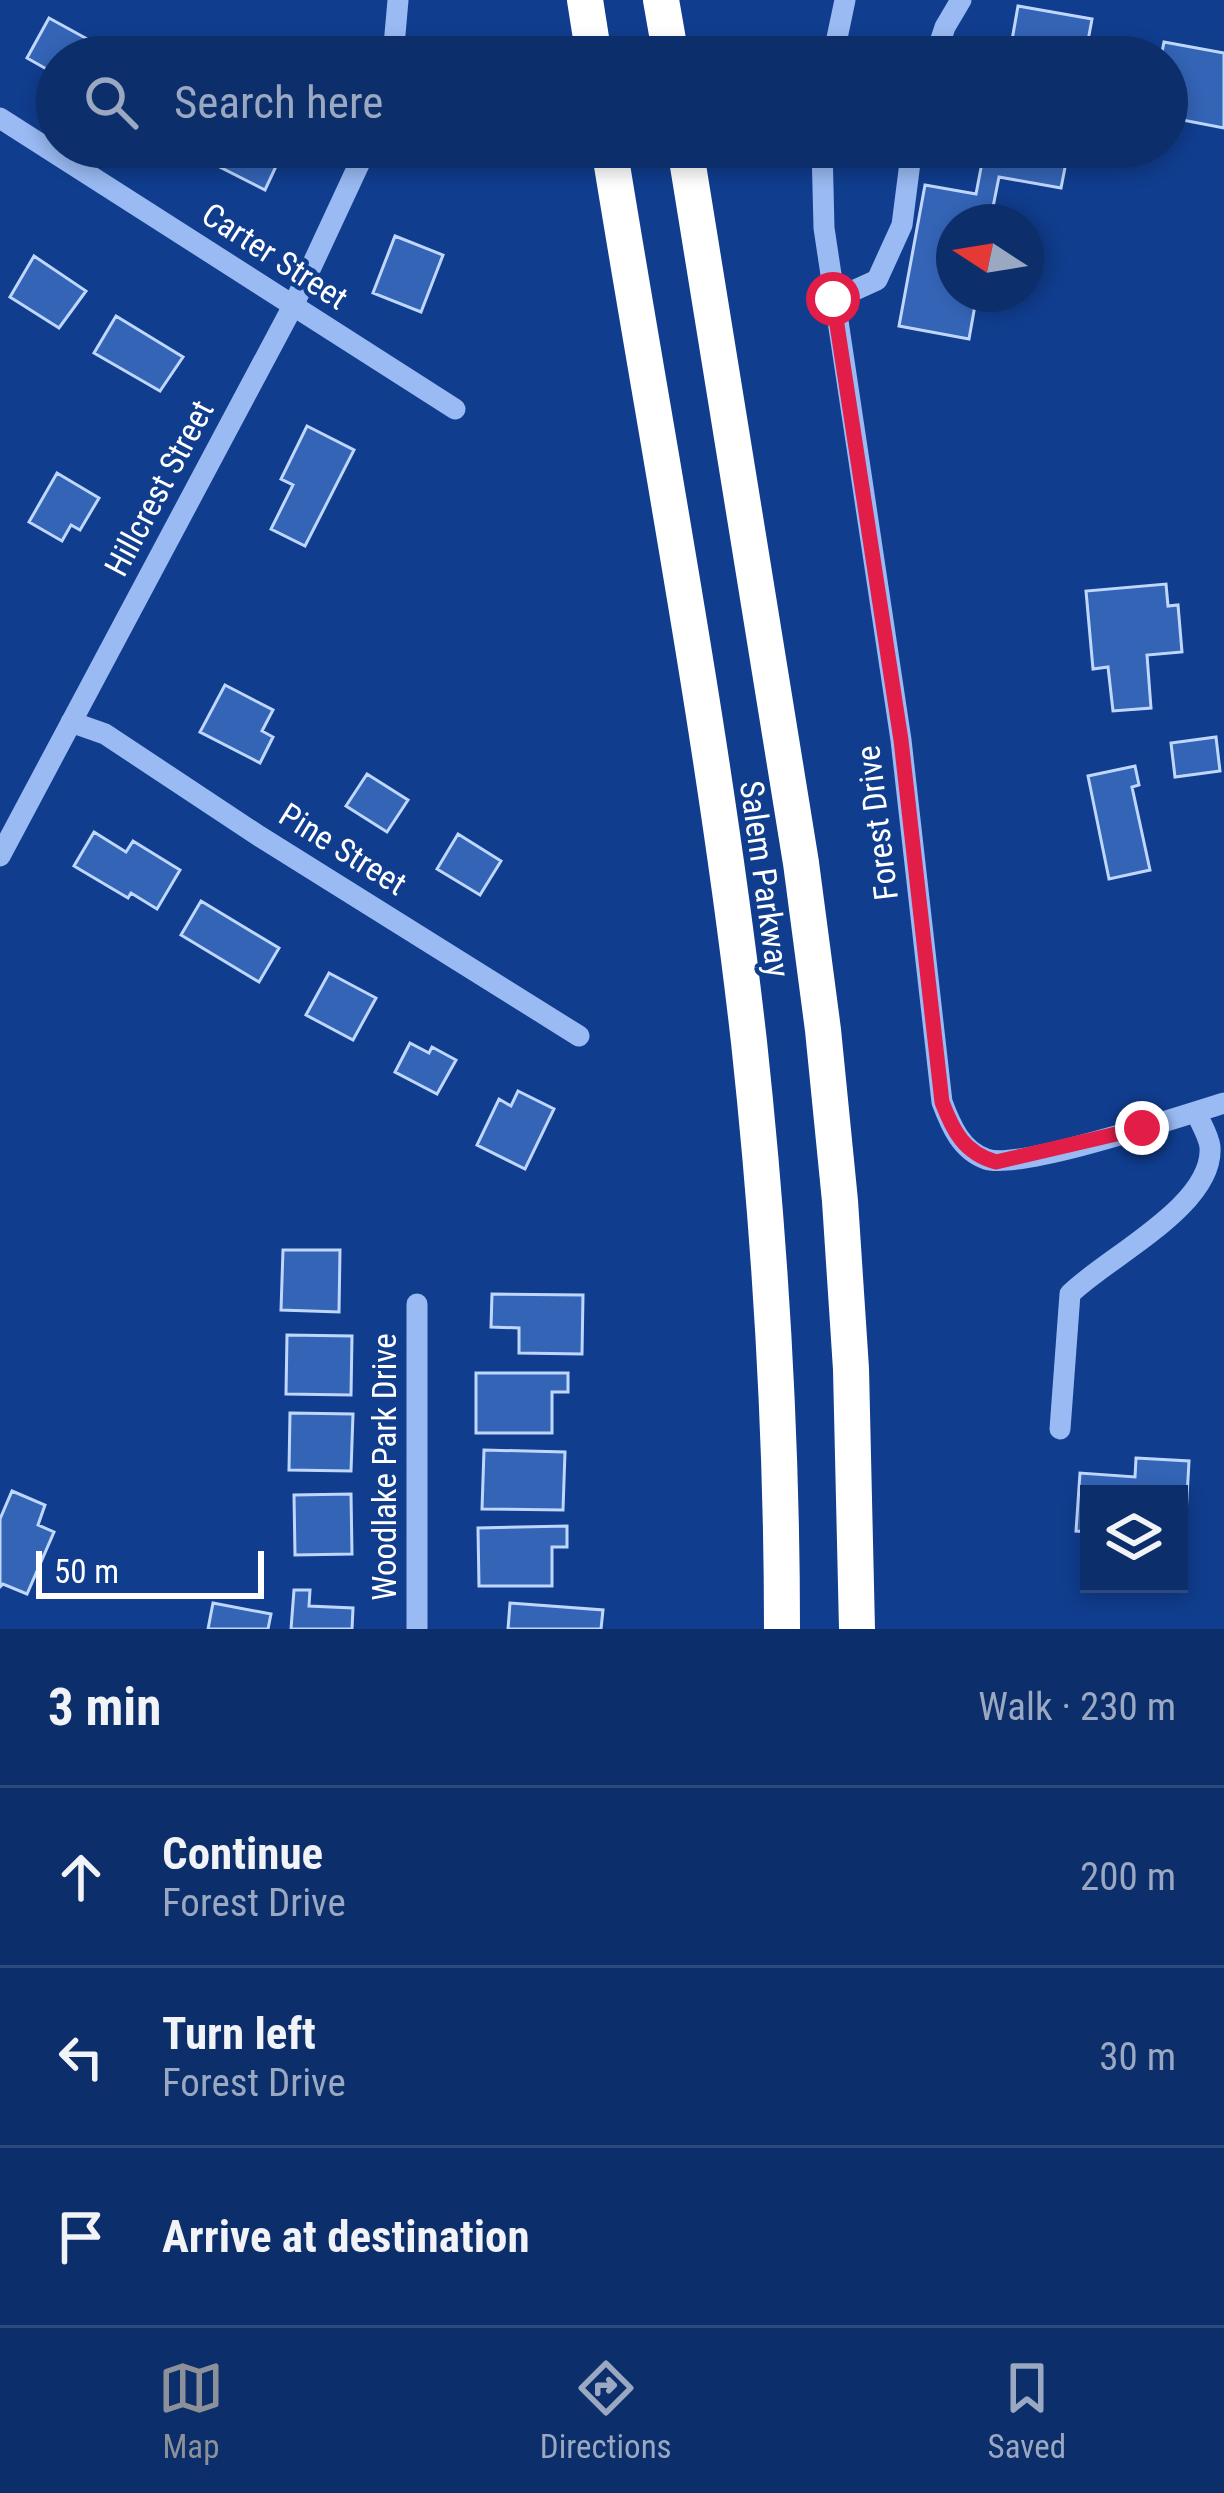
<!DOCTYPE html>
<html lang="en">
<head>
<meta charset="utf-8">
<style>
	body { margin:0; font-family:"Roboto Condensed",sans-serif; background:#1a3a72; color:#f1f3f6 }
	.controls { position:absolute; right:36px; bottom:36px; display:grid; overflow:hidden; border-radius:0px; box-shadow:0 6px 18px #0003 }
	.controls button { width:108px; height:108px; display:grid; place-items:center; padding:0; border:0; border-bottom:3px solid #2c4a7e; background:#0c2e6a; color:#f1f3f6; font:60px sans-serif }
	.compass { position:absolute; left:936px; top:204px; width:108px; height:108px; border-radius:50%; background:#0c2e6a; box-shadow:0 6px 18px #0003; rotate:282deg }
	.scale { position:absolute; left:36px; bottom:30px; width:228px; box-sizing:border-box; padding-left:12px; border:6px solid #fff; border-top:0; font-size:33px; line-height:42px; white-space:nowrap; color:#fff; -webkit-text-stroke:9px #103d8e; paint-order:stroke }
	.stop { position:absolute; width:36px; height:36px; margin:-27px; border:9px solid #e11d48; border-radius:50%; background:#fff }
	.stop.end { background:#e11d48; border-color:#fff; box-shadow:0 3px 12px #0008 }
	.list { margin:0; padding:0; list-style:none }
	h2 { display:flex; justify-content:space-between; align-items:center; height:156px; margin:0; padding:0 48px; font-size:51px }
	h2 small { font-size:39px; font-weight:400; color:#9aa8c1 }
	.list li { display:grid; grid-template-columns:78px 1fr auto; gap:36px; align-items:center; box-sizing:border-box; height:180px; padding:0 48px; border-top:3px solid #2c4a7e }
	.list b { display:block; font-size:45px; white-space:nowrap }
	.list p { margin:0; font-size:39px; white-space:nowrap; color:#9aa8c1 }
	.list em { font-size:39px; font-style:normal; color:#9aa8c1 }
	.icon { flex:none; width:66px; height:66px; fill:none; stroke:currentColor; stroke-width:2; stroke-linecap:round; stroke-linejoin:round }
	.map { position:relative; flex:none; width:1224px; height:1629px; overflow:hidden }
	.search { position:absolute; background:#0c2e6a; box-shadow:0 6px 18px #0003; left:36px; right:36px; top:36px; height:132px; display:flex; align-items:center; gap:30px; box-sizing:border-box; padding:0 42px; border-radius:66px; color:#9aa8c1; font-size:45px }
	.sheet { height:696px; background:#0c2e6a }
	nav { display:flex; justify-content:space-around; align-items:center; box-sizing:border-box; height:168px; border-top:3px solid #2c4a7e; background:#0c2e6a; font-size:33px; color:#9aa8c1 }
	nav a { display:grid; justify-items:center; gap:6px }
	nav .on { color:#8c9099 }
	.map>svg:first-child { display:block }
</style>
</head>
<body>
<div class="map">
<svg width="1224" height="1629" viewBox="0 0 1224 1629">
	<rect width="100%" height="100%" fill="#103d8e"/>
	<path fill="#3464b6" stroke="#c0d7fd" stroke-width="3" d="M1018,6L1092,19L1085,57H1009Z
		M49,18L120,57H57V75L27,58Z
		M1164,42L1224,53V128L1167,117V57H1161Z
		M225,147H253L279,160L265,190L216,165Z
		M985,147H1069L1061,188L999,177L990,222H954V294H977L969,339L899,326L925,185L976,194Z
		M395,236L443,255L421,312L373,293Z
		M34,256L86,291L59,328L10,297Z
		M116,316L183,357L160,391L94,353Z
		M307,426L354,450L305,546L271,529L293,485L281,479Z
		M57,473L99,498L80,530L71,525L62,541L29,522Z
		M1166,584L1168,606L1178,605L1182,652L1147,655L1151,708L1113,711L1108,667L1093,669L1086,591Z
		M225,685L273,710L262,731L273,737L260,763L200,732Z
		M1216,737L1220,771L1175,777L1171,743Z
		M1135,766L1139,785L1132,787L1150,870L1109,879L1088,776Z
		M367,774L408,800L387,832L346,806Z
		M94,832L126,852L133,841L180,870L157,909L131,893L128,898L74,866Z
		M458,834L501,861L480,895L437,869Z
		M201,901L279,948L259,982L181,935Z
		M329,973L376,998L353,1040L306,1015Z
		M410,1043L429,1053L432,1047L456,1060L437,1094L395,1072Z
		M518,1091L554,1109L525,1169L477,1145L499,1099L511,1106Z
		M283,1250H340L339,1312L281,1310Z
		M492,1294L583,1295L582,1354L519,1353V1328L491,1327Z
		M287,1335L352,1336L351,1395L286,1394Z
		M476,1373H568V1392H552V1433H476Z
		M290,1413L353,1414L351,1471L289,1470Z
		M484,1450L565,1452L563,1510L482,1509Z
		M1136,1458L1189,1461L1184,1552H1179V1494H1089V1532L1076,1531L1080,1473L1135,1477Z
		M12,1491L45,1505L38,1525L54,1532L27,1594L3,1584L0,1587V1519Z
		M351,1494L352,1554L295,1555L294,1495Z
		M567,1526V1547H552V1586H479L478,1528Z
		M294,1590H310L309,1606L353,1608L352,1629H291Z
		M213,1603L271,1614L268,1629H208Z
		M510,1603L603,1610L601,1629H508Z"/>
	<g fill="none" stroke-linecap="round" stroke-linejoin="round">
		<path stroke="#99baf3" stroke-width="21" d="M393,57L398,0
			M833,57L845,0
			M935,57L945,27L961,0
			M0,118L455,409
			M822,147L824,228L901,740L942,1102C951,1126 961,1150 986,1159C1018,1171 1184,1115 1224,1103
			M833,300L877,280L902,225L912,147
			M71,722L105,734L259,836L579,1036
			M0,856L293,306L367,147
			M1060,1429L1070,1294C1107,1257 1214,1206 1210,1147C1209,1136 1200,1122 1196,1112
			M417,1629V1304"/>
		<path stroke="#fff" stroke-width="36" d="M585,0L594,57
			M661,0L671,57
			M609,147C657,444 715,742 749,1042C770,1237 782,1433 782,1629
			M685,147L801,863L823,1030L840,1201L851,1369L857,1629"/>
	</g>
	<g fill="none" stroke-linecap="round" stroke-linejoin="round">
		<path stroke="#e11d48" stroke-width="15" d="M833,299L901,740L942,1102C953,1131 964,1153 996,1162L1142,1128"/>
	</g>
	<g text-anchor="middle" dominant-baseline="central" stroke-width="9" stroke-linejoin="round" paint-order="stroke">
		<g font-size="33" fill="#fff" stroke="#103d8e">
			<text transform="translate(275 256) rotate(33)">Carter Street</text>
			<text transform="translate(159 488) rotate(-62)">Hillcrest Street</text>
			<text transform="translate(877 823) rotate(-97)">Forest Drive</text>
			<text transform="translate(343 849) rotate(32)">Pine Street</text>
			<text transform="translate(765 879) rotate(82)">Salem Parkway</text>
			<text transform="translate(384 1467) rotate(-90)">Woodlake Park Drive</text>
		</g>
	</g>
</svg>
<div class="controls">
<button><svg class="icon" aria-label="layers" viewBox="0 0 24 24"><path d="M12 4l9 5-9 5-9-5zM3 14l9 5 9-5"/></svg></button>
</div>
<svg class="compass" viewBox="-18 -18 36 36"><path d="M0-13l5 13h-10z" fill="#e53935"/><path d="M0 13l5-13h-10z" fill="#9aa8c1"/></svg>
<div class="scale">50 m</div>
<div class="stop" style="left:833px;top:299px"></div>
<div class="stop end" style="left:1142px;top:1128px"></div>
<div class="search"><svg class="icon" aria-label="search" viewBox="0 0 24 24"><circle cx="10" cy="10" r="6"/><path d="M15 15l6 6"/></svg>Search here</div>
</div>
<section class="sheet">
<h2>3 min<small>Walk · 230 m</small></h2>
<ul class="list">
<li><svg class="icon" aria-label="ahead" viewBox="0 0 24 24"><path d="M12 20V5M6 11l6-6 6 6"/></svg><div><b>Continue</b><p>Forest Drive</p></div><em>200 m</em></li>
<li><svg class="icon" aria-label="left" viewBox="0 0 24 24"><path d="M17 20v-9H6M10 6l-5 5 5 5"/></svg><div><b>Turn left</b><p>Forest Drive</p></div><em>30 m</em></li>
<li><svg class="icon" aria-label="arrive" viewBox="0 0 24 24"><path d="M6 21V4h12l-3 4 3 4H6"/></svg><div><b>Arrive at destination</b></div></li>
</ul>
</section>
<nav>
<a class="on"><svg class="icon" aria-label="map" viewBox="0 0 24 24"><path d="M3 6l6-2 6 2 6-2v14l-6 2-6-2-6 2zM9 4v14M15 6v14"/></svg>Map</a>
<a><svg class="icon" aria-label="directions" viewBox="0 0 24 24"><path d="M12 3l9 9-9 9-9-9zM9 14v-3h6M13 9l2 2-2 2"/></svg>Directions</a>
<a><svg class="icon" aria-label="saved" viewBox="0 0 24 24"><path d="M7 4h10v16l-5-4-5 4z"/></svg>Saved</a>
</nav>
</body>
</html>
